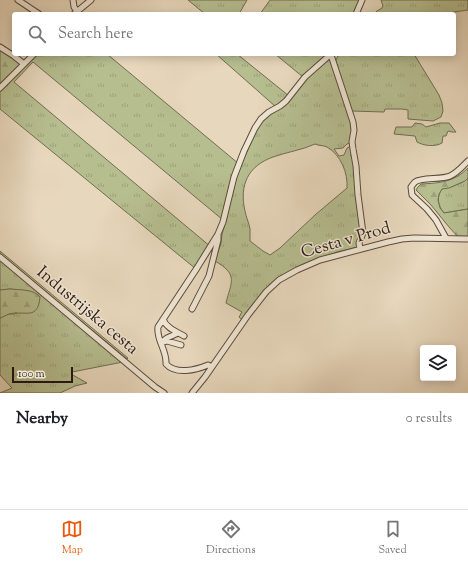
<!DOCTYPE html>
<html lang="en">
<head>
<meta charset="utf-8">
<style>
	body { margin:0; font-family:"Sorts Mill Goudy",serif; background:#f6f6f6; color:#202124 }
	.controls { position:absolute; right:12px; bottom:12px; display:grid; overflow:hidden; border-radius:4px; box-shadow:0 2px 10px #0003 }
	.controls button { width:36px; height:36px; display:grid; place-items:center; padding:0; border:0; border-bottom:1px solid #e0e0e0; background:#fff; color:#202124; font:20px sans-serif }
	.scale { position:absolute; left:12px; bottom:10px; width:61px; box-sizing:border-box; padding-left:4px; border:2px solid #2b1c13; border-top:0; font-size:11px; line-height:14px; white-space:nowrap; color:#2b1c13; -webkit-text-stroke:3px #efe5d3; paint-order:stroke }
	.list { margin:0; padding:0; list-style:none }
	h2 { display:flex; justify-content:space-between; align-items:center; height:52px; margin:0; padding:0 16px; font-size:17px }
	h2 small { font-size:13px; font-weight:400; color:#757577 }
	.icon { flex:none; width:22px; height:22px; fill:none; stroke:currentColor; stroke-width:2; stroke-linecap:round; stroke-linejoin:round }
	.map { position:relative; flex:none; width:468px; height:393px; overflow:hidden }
	.search { position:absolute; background:#fff; box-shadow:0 2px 10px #0003; left:12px; right:12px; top:12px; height:44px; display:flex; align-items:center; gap:10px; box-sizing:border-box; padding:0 14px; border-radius:4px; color:#757577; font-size:15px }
	.sheet { height:116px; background:#fff }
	nav { display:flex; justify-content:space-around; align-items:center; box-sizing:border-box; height:56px; border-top:1px solid #e0e0e0; background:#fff; font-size:11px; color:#757577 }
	nav a { display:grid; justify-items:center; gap:2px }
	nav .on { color:#ea580c }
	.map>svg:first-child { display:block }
</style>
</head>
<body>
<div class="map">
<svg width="468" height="393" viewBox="0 0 468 393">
	<defs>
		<pattern id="grass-tufts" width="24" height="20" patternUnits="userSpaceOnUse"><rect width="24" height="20" fill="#b6be90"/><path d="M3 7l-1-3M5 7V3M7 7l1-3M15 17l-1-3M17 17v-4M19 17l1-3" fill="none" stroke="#9da37b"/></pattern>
		<pattern id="forest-firs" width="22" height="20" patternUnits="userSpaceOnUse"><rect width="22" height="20" fill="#b6be90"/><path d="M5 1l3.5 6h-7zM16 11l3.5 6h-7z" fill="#9da37b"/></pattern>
	</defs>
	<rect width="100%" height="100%" fill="#e7d7bc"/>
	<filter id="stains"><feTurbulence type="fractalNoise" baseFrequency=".005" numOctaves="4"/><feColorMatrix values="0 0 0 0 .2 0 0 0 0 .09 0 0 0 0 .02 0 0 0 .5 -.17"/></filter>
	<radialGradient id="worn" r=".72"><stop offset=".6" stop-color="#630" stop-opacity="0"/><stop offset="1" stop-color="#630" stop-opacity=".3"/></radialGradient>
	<path fill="url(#grass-tufts)" stroke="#706d52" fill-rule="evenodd" d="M188,0H247L239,14H205Z
		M270,0H363L355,14H260Z
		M381,0H468V10L440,14H374L377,11L382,8L383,6Z
		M36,54L38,56L41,54H107L239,164L223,220L33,62L14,82L211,247L196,269L0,109V91Z
		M216,54H237L289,96L276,107Z
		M275,54H329L303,77Z
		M339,54H414L439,95L442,103L443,111L441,117L433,121L408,119V110L402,109H385L384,112L351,111L335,62Z
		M329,59L331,60L352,122L351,127L352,131L350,143L347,144L343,148L334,149L339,156L344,155L347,148L351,146L363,224L358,247L337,252L316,260L280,278L242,320L239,317L242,312L226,303C231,282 239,275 215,261L221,243L222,234L226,221L235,179L257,129L263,120L301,83ZM315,144C319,146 323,145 327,147C341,155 348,173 347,188L315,215L280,248L270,255L263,251L250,241C250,237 250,233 250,229C249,223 246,217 245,211C239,185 248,166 273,157C287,152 302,150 315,144Z
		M415,123L422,124L426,127L440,123H449L456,132H452L448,131L446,136H443L442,143C435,147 424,146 417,142L415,136L394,134L396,127H412Z
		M468,178V209L444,213C438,206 436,197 442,189C451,187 461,184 468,178Z
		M0,251L128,358L127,359L0,254Z
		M0,260L123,362L72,372L71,374L87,383L75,386L60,393H0L12,388L0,375V318L8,314H14L38,306L39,302L29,291L10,289L0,290Z"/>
	<path fill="url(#forest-firs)" stroke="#706d52" d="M0,49L20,63V64L0,84Z
		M468,168V178L465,181L449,188L442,189L439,194L438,200L440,208L444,213L468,209V237H458L449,227L431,205L416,190L418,187L421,184C440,183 454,182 468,168Z
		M10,289C19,290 34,289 40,297C38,321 25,310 9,314C6,315 3,317 0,318V290Z"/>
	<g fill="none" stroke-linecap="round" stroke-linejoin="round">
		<g stroke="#5a4b3d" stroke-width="7">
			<path id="minor" d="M18,0L39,14
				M73,0L74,7L77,11
				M74,14L91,0
				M356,14L362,0
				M0,47L14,56L24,64
				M331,55L353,122L354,130L352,142L353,149L356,166L358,195L363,233L359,243L360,249
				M0,88L34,54
				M446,238L436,220L427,209L412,195L411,187C412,186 413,184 415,182C422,177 441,180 450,176C457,173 463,166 468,161
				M0,257L155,387L164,393
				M192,309L209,276L218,240V235
				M163,319C166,328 177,332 184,336
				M163,341L167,338L178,333
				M161,343L167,341L181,345
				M212,367L208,365C196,370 176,375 166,364C167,350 156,340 158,327L197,268L218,234L223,222L234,177L244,151L255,128L261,119L269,112L280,106L286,101L305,77L331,54
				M192,393L205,377L248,315L266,292L279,280L297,270L320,260L388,242L402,239L414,238L468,239"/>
		</g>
		<use href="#minor" stroke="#efe5d3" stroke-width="5"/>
	</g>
	<g text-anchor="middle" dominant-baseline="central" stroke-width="3" stroke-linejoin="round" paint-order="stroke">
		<g font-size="17" fill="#2b1c13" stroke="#efe5d3">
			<text transform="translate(346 241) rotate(-16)">Cesta v Prod</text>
			<text transform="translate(87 311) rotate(40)">Industrijska cesta</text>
		</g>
	</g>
	<rect width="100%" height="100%" filter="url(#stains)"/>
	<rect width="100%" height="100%" fill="url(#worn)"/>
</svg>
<div class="controls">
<button><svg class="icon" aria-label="layers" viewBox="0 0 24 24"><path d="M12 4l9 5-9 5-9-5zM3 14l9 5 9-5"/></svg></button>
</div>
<div class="scale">100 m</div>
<div class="search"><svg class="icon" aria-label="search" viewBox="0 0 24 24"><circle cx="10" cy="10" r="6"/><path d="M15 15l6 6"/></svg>Search here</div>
</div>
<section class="sheet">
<h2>Nearby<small>0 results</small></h2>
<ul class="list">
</ul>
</section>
<nav>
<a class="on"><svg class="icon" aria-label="map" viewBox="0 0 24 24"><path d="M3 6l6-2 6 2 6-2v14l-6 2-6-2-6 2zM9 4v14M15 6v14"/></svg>Map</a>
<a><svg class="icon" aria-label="directions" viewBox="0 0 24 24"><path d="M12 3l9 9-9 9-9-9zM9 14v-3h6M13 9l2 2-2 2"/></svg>Directions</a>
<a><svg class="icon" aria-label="saved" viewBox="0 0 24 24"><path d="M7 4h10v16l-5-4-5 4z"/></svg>Saved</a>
</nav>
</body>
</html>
